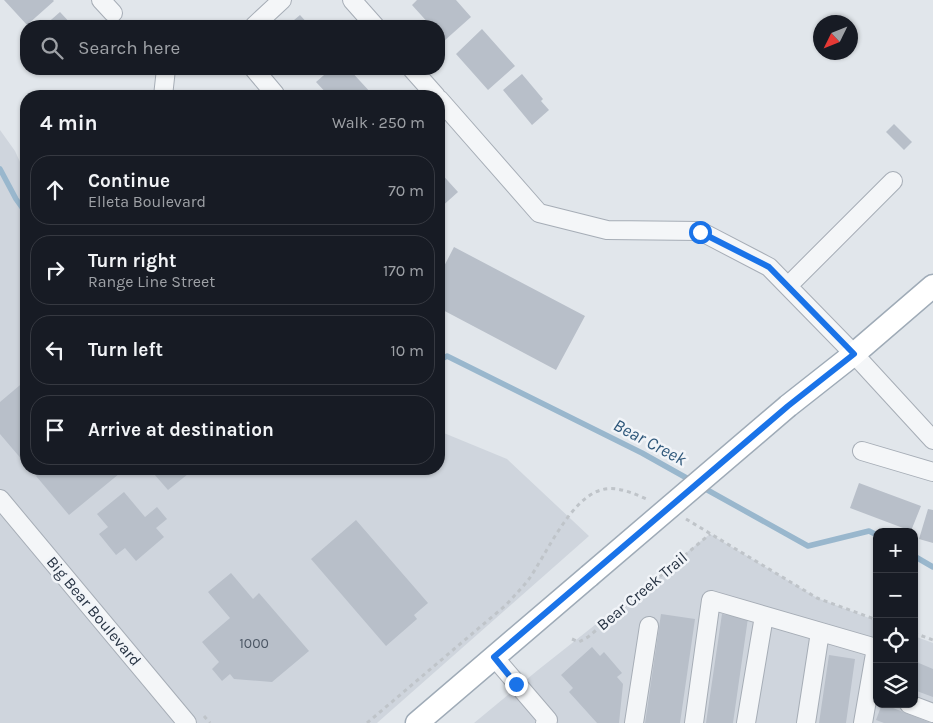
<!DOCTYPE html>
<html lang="en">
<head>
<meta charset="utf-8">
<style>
	body { margin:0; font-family:Karla,sans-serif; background:#242831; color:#f1f3f6 }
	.controls { position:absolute; right:15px; bottom:15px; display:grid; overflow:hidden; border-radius:10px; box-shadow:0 1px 4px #0004 }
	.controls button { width:45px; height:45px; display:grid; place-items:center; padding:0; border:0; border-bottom:1px solid #363941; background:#171b24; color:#f1f3f6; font:25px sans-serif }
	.compass { position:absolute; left:813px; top:15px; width:45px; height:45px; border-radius:50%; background:#171b24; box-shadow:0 1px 4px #0004; rotate:227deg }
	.stop { position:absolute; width:15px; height:15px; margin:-11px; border:4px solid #1a73e8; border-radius:50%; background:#fff }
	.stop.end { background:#1a73e8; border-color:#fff; box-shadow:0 1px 5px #0008 }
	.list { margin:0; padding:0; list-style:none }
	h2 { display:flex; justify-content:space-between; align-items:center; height:65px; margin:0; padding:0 20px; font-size:21px }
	h2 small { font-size:16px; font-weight:400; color:#9ea1a6 }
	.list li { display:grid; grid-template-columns:32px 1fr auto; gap:15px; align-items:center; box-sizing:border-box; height:70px; margin:0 10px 10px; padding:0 10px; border:1px solid #363941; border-radius:20px }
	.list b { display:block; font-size:19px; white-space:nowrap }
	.list p { margin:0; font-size:16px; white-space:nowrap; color:#9ea1a6 }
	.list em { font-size:16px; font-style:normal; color:#9ea1a6 }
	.icon { flex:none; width:28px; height:28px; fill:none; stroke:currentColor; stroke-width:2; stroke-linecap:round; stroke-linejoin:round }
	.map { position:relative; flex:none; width:933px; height:723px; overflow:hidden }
	.search { position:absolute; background:#171b24; box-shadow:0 1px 4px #0004; left:20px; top:20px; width:425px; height:55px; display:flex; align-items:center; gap:12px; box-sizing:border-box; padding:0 18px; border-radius:20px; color:#9ea1a6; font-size:19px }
	.panel { position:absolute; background:#171b24; box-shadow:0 1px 4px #0004; left:20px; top:90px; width:425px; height:385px; border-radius:20px }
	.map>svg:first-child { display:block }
</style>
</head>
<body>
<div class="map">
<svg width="933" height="723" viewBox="0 0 933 723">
	<rect width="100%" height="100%" fill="#e1e6eb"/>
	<path fill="#cfd5dd" d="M0,130L15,151L26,175V469H439V431L507,459L589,536L377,723H0Z
		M710,534L817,598L877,621V704H914V636L933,643V723H474L538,670Z"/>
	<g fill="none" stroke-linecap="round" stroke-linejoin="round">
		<path stroke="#99b7cd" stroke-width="5.5" d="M0,169L16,199L26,213
			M439,361L447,356L642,453L692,481
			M702,487L808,546L869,531L877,535
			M914,556L933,567"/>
	</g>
	<path fill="#b8bfc9" d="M4,0H53L54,1L27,25Z
		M417,0H456L471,17L444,41L439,35V26H431L412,5Z
		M60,12L73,26H44Z
		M300,15L310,26H287Z
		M482,29L515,66L488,90L456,54Z
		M331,69H349L372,94L369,96H329L316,82Z
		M522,74L543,99L541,101L549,110L532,125L503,90Z
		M894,124L912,142L904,150L886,132Z
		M439,171L458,192L439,209Z
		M454,247L585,316L556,370L439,308V276Z
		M26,380V458L23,461L0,434V402Z
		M44,469H125L69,515L36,476Z
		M160,469H184L188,474L168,490L154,474Z
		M859,483L921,506L911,531L850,508Z
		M124,492L145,517L157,507L167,519L156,528L164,537L136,561L125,548L116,555L99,534L108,527L97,514Z
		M928,509L933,510V543L919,539Z
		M356,520L428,603L414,615L417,619L386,646L311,559Z
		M231,573L253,599L259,593L309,651L272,682L234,679L230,674L222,681L212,669L219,662L202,642L230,618L208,592Z
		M661,614L695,619L680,723H645Z
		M722,614L748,618L733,723H706Z
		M592,647L600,656L604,652L622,673L617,677L623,684L619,723H597L569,692L573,688L561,675Z
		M829,655L855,659L846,723H819Z
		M914,661L933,669V697L914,690Z
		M882,704H883L931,723H884L876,720Z"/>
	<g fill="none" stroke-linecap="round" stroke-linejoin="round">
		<g stroke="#a6adb6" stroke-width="20">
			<path id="minor" d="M101,0L113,13
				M352,0L375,26
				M254,26L282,0
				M254,69L275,94
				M412,69L436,96
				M163,96L166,69
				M439,99L539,213L607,230L700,231L769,267L854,354L933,440
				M788,286L893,181
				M862,451L933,472
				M0,499L187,723
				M494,657L548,720L545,723
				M909,704L933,713
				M634,723L649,626
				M694,723L711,600L876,648L863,723
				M746,723L764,616
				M806,723L820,632"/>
		</g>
		<g stroke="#9fabb7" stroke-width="25">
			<path id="major" d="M788,406L854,354L933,286
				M417,723L589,576"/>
		</g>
		<path stroke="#bfc4c9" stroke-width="3" stroke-dasharray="4 4" stroke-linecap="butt" d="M686,519L817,598L877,620
			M914,633L933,640
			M572,639L579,642L588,637L710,534
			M204,716L210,723
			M367,723L506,605C514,596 522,588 529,579C547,553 570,499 601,490C616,485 635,494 649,500"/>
		<use href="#minor" stroke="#f4f6f8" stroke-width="18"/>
		<use href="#major" stroke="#fff" stroke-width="22"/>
		<g stroke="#9fabb7" stroke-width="25" stroke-linecap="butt">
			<path id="major-bridge" d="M589,576L788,406"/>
		</g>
		<use href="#major-bridge" stroke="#fff" stroke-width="22"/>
	</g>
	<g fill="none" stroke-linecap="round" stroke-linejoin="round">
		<path stroke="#1a73e8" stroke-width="6" d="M516,684L494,657L788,406L854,354L769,267L700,232"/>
	</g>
	<g text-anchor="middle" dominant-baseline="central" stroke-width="5" stroke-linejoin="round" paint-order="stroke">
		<g font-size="14" fill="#4c5765">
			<text x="254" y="643">1000</text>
		</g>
		<g font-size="16" fill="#283444" stroke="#f1f4f8">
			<text transform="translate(642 591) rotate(-40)">Bear Creek Trail</text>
			<text transform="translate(94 611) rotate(50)">Big Bear Boulevard</text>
		</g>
		<g font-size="18" font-style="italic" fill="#2f587b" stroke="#f1f4f8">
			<text transform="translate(650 442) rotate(28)">Bear Creek</text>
		</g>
	</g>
</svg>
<div class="controls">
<button>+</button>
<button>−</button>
<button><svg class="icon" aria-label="locate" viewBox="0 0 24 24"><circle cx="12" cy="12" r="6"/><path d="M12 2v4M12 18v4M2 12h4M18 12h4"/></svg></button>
<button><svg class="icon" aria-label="layers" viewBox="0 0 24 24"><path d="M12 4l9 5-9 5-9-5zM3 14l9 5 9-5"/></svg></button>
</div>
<svg class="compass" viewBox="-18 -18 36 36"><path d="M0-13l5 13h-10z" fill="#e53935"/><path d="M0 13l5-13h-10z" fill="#9ea1a6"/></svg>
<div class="stop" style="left:700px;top:232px"></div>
<div class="stop end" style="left:516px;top:684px"></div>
<div class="search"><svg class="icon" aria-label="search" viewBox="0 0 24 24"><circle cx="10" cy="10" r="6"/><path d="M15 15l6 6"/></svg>Search here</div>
<section class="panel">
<h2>4 min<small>Walk · 250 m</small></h2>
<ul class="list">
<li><svg class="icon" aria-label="ahead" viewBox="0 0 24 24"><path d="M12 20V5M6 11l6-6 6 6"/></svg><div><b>Continue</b><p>Elleta Boulevard</p></div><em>70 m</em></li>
<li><svg class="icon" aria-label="right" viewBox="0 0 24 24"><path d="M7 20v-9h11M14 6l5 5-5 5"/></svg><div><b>Turn right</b><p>Range Line Street</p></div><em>170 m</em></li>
<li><svg class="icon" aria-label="left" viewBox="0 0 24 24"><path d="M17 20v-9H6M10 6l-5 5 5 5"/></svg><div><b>Turn left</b></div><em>10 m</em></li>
<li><svg class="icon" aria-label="arrive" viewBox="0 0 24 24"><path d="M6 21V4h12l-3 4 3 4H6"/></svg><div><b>Arrive at destination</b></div></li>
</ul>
</section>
</div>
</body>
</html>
